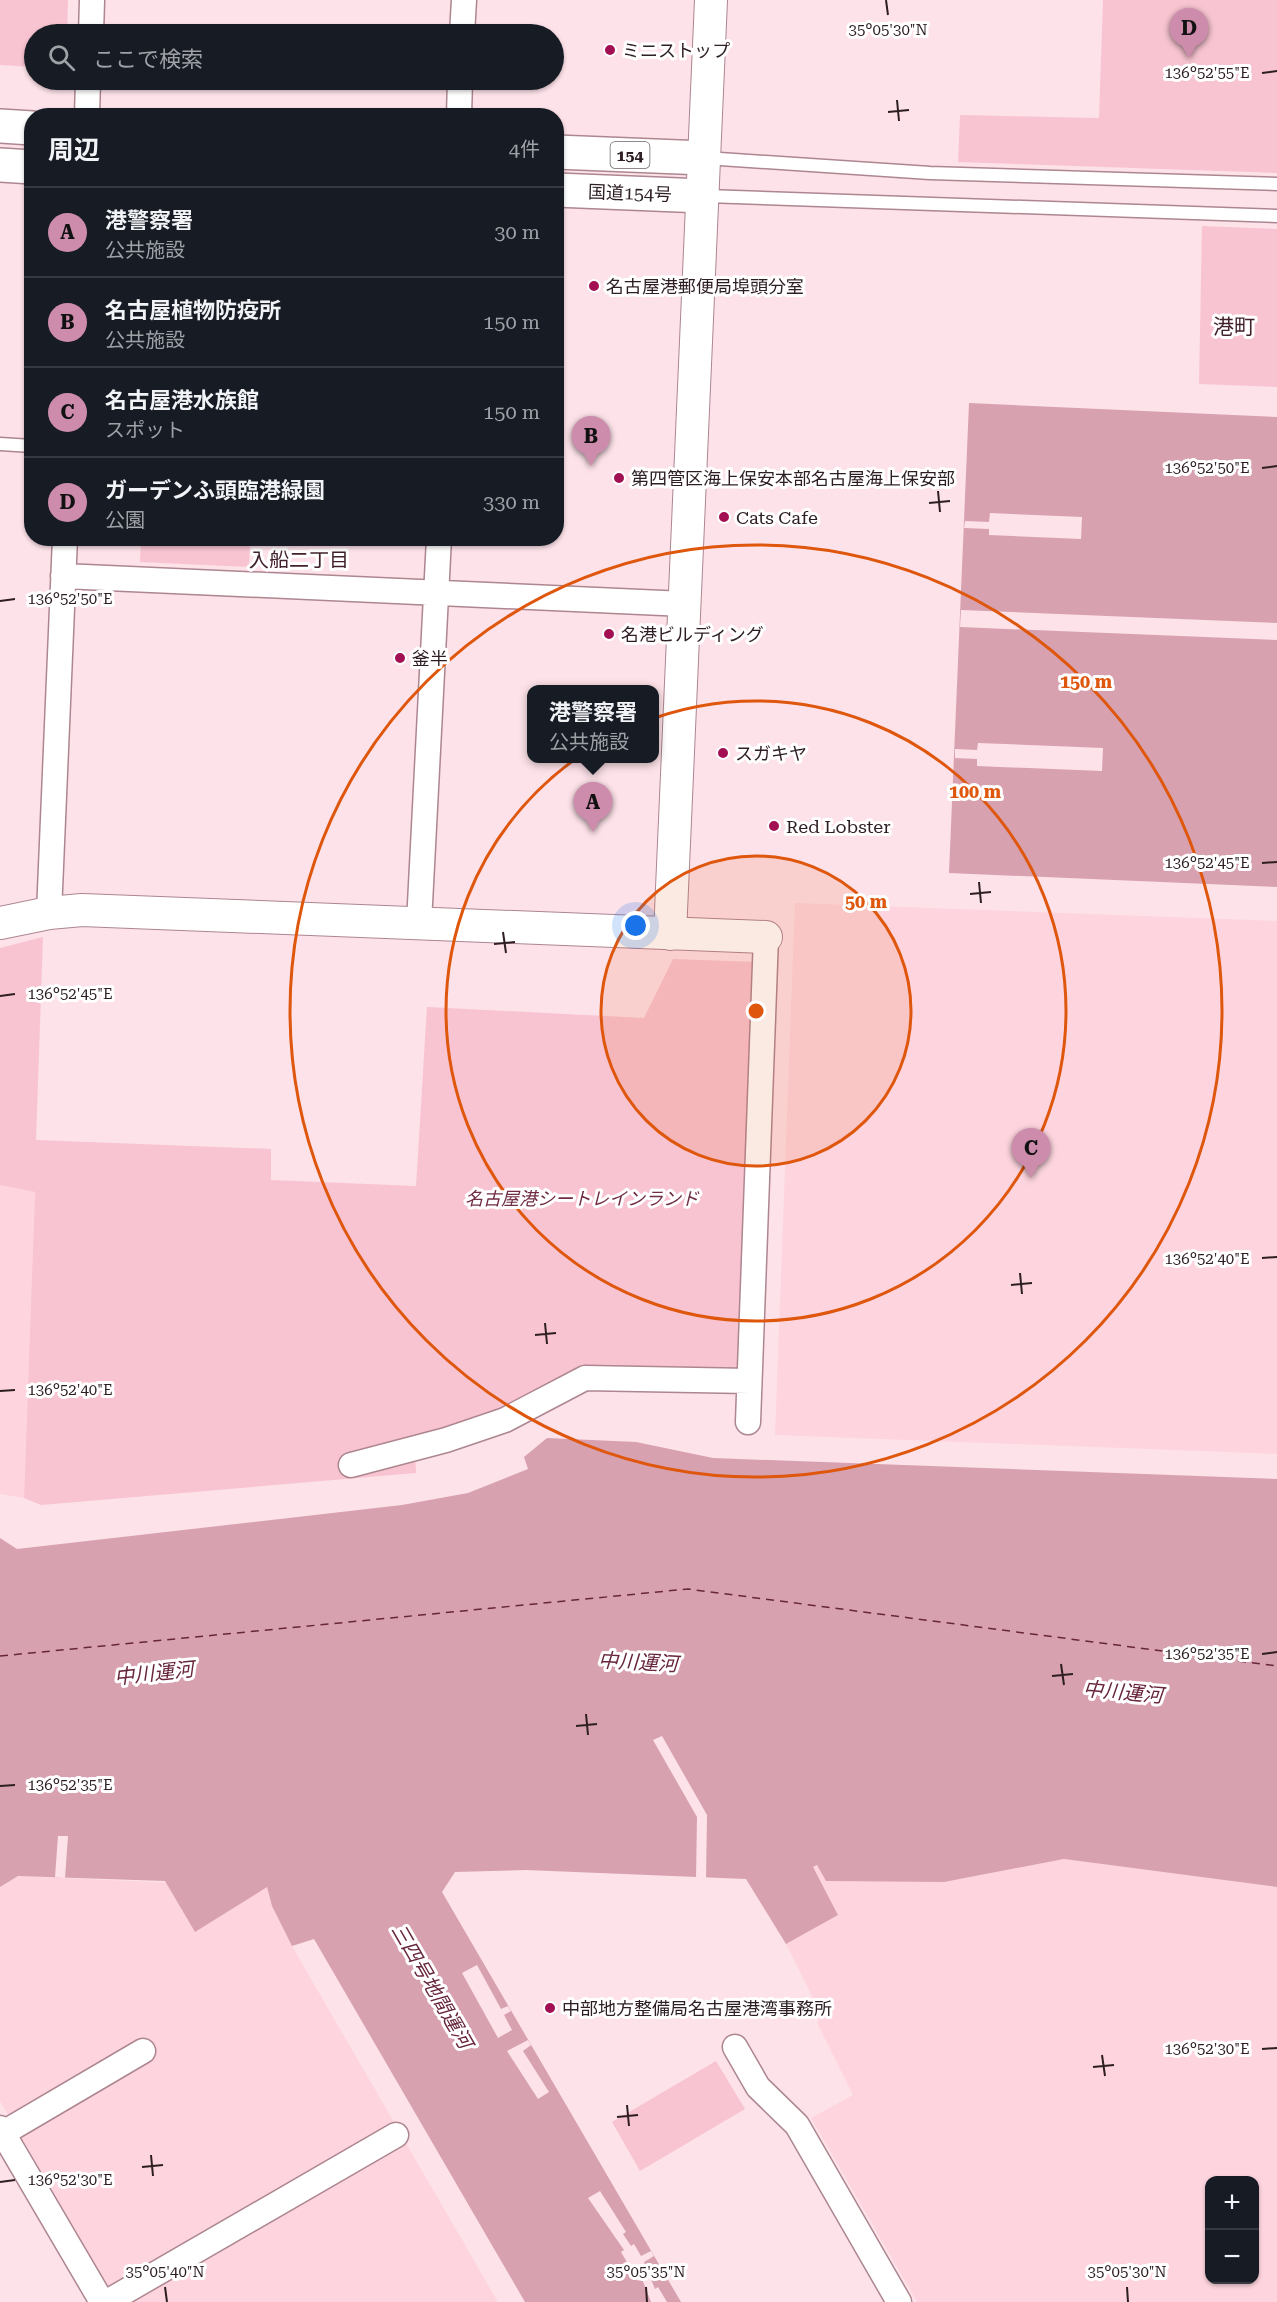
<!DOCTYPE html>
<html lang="ja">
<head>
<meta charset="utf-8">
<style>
	body { margin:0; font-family:"Roboto Serif","Noto Sans JP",serif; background:#20242c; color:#f1f3f6 }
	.controls { position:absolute; right:18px; bottom:18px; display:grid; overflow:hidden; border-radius:12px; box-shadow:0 2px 4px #0004 }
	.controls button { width:54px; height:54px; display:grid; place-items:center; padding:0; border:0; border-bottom:2px solid #363941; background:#171b24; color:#f1f3f6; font:30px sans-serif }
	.you { position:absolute; left:636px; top:926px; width:21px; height:21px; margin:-15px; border:4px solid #fff; border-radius:50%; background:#1a73e8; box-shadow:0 0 0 9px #1a73e833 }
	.badge { display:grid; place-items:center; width:39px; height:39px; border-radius:50%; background:#cd8cac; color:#111; font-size:20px; font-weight:700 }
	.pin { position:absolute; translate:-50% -50px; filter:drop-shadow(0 2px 3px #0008) }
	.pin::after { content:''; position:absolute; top:32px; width:21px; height:18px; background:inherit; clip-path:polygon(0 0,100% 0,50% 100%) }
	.popup { position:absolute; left:527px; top:685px; width:132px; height:78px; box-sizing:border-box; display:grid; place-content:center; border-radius:12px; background:#171b24; filter:drop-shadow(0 2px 4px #0005); font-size:20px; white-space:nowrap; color:#9ea1a6 }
	.popup b { font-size:22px; color:#f1f3f6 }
	.popup::after { content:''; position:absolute; left:50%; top:100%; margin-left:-12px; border:12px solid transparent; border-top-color:#171b24 }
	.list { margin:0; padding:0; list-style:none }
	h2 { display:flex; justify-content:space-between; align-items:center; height:78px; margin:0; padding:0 24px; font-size:26px }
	h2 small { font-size:20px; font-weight:400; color:#9ea1a6 }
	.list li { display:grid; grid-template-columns:39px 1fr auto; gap:18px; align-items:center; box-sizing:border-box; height:90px; padding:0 24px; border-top:2px solid #363941 }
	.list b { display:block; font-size:22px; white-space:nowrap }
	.list p { margin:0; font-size:20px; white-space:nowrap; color:#9ea1a6 }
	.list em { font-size:20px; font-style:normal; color:#9ea1a6 }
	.icon { flex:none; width:33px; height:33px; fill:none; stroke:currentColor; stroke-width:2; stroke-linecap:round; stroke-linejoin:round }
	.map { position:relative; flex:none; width:1277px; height:2302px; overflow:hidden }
	.search { position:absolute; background:#171b24; box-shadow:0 2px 4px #0004; left:24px; top:24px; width:540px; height:66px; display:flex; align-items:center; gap:15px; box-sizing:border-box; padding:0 21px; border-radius:33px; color:#9ea1a6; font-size:22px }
	.panel { position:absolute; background:#171b24; box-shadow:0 2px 4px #0004; left:24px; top:108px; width:540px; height:438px; border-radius:24px }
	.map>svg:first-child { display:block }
</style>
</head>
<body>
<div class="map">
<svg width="1277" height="2302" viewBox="0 0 1277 2302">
	<rect width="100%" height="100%" fill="#fde2e9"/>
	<path fill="#fed5df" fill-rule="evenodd" d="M795,903L1277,921V1454L775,1435Z
		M0,1185L35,1192L24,1498L0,1494Z
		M1064,1859L1277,1887V2302H917L811,2118L853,2095L818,2025L819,2010L786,1944L838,1915L812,1866L944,1882ZM1210,2180H1254V2280H1210Z
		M18,1876L267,1887L272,1906L292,1946L498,2302H117L0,2101V1887Z"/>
	<path fill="#f8c4d1" d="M0,0H68L67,34H34V67L0,65Z
		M1103,0H1277V173L958,162L960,115L1099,118Z
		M1202,226L1277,229V387L1199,384Z
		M141,539H250L249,567L140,562Z
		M43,937L36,1140L271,1149V1180L416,1186L427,1007L644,1018L673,959L758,962L742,1369L588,1366L513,1406L415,1451L416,1473L41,1505L24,1498L35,1192L0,1185V948Z
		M716,2061L745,2109L640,2171L612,2122Z"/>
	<path fill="#d8a1af" d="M969,403L1277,417V887L949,873Z
		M547,1438L636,1442L713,1458L1277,1479V1887L1064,1859L944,1882L826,1881L817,1865L813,1867L838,1915L786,1944L746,1879L526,1870L455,1872L442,1892L681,2302H525L314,1939L292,1946L272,1906L267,1887L195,1932L165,1881L18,1876L0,1887V1538L17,1549L402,1505L468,1493L528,1469L524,1457Z"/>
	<path fill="#fde2e9" d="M990,513L1082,517L1081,539L989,535V529L964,528L965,521L989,522Z
		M961,610L1277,623V640L960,627Z
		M978,743L1103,748L1102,771L977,766V759L955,758V749L977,750Z
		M662,1736L707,1815L706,1879H696L697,1817L653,1740Z
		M58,1836H68L65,1878L55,1877Z
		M477,1965L501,2009L508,2006L511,2011L504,2015L512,2030L498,2038L462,1973Z
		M528,2040L531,2045L523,2051L549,2092L538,2099L507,2051Z
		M600,2191L626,2232L623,2234L631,2246L634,2244L641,2256L651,2251L654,2256L644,2262L655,2289L658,2287L667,2302H651L642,2279L638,2281L621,2252L624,2250L588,2198Z"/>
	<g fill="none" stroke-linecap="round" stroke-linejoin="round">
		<path stroke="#68263c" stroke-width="1.5" stroke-dasharray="8 6" stroke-linecap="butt" d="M0,1656L688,1589L1277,1666"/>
		<g stroke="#ad8690" stroke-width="15">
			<path id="service" d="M705,158L930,173L1277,184
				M706,196L1277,216
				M0,444L32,446"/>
		</g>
		<g stroke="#ad8690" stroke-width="27">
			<path id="minor" d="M91,34L92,0
				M462,34L464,0
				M87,116L88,80
				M459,116L460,80
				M63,576L685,604
				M49,913L65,538
				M419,923L439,538
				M748,1422L766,937
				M351,1465L446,1440L505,1420L585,1378L749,1381
				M735,2047L758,2087L797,2125L899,2302
				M0,2128L102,2302
				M0,2135L143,2051
				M107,2302L396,2135"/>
		</g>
		<g stroke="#ad8690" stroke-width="34">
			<path id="tertiary" d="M0,923L49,913L82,910L766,937
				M670,934L711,0"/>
		</g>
		<g stroke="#ad8690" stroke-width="36">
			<path id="trunk" d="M0,126L32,128
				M556,152L704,158
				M0,165L32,167
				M556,190L703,196"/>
		</g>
		<use href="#service" stroke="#fff" stroke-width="12"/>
		<use href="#minor" stroke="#fff" stroke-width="24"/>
		<use href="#tertiary" stroke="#fff" stroke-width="32"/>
		<use href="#trunk" stroke="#fff" stroke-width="33"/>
	</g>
	<path fill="none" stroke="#2d1e22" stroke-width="2" d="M886,0L888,15M1262,73L1277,71M897,100L899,121M888,112L909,110M1262,468L1277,466M938,491L940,512M929,503L950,501M0,601L15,599M1262,863L1277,862M979,882L981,903M970,894L991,892M503,932L506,953M494,944L515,942M0,996L15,994M1262,1258L1277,1257M1020,1273L1022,1294M1011,1285L1032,1283M545,1323L547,1344M535,1335L556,1333M0,1391L15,1390M1262,1654L1277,1652M1061,1664L1064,1685M1052,1676L1073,1674M586,1714L588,1735M576,1726L597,1724M0,1786L15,1785M1262,2049L1277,2048M1102,2055L1105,2076M1093,2067L1114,2065M627,2105L629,2126M617,2117L638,2115M151,2155L153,2176M142,2167L163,2165M0,2182L15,2180M165,2287L167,2302M646,2287L647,2302M1127,2287L1128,2302"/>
	<circle cx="756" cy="1011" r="155" fill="#df560d" fill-opacity=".12"/>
	<g fill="none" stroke="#df560d" stroke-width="3">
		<circle cx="756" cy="1011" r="155"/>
		<circle cx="756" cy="1011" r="310"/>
		<circle cx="756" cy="1011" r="466"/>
	</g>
	<g fill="#a20f52" stroke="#fff" stroke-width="2">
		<circle cx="610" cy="50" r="6"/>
		<circle cx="594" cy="286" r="6"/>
		<circle cx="619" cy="478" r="6"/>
		<circle cx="724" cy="517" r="6"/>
		<circle cx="609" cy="634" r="6"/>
		<circle cx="400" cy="658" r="6"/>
		<circle cx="723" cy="753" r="6"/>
		<circle cx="774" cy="826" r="6"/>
		<circle cx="550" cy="2008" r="6"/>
	</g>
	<g text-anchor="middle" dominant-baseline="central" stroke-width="6" stroke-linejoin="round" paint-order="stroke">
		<rect fill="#fff" stroke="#6c6264" stroke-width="1.5" x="610.5" y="142" width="39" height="26" rx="4.5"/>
		<g font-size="16" font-weight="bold" fill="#2d1e22">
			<text x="630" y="155">154</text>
		</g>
		<g font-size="18" fill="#2d1e22" stroke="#fff" text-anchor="start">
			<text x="622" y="50">ミニストップ</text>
			<text x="606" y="286">名古屋港郵便局埠頭分室</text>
			<text x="631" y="478">第四管区海上保安本部名古屋海上保安部</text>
			<text x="736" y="517">Cats Cafe</text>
			<text x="621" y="634">名港ビルディング</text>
			<text x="412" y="658">釜半</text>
			<text x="735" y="753">スガキヤ</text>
			<text x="786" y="826">Red Lobster</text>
			<text x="562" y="2008">中部地方整備局名古屋港湾事務所</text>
		</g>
		<g font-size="18" fill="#2d1e22" stroke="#fff">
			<text transform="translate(630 193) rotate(2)">国道154号</text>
		</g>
		<g font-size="18" font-style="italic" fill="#702d43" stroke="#fff">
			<text x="582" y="1198">名古屋港シートレインランド</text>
		</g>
		<g font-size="20" fill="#41222b" stroke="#fff">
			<text x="299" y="560">入船二丁目</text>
		</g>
		<g font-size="20" font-style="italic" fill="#68263c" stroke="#fff">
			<text transform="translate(638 1662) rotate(3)">中川運河</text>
			<text transform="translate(154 1673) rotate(-6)">中川運河</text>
			<text transform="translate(1123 1692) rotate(5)">中川運河</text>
			<text transform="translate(432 1986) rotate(60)">三四号地間運河</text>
		</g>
		<g font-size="21" fill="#41222b" stroke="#fff">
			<text x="1234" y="327">港町</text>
		</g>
	</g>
	<g font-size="15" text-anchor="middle" fill="#2d1e22" stroke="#fff" stroke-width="6" stroke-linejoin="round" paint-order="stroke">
		<text x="888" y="35">35°05'30"N</text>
		<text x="1207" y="78">136°52'55"E</text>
		<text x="1207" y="473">136°52'50"E</text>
		<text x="70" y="604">136°52'50"E</text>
		<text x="1207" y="868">136°52'45"E</text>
		<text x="70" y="999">136°52'45"E</text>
		<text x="1207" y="1264">136°52'40"E</text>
		<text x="70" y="1395">136°52'40"E</text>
		<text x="1207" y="1659">136°52'35"E</text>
		<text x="70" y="1790">136°52'35"E</text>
		<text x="1207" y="2054">136°52'30"E</text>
		<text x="70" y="2185">136°52'30"E</text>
		<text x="165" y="2277">35°05'40"N</text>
		<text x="646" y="2277">35°05'35"N</text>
		<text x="1127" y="2277">35°05'30"N</text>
	</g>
	<circle cx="756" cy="1011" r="9" fill="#df560d" stroke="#fff" stroke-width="3"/>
	<g font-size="18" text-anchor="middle" font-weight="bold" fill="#df560d" stroke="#fff" stroke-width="6" stroke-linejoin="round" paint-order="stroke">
		<text x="1086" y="688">150 m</text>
		<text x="975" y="798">100 m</text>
		<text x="866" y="908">50 m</text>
	</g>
</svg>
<div class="controls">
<button>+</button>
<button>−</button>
</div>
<div class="you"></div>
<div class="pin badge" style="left:593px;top:832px">A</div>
<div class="popup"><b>港警察署</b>公共施設</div>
<div class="pin badge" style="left:591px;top:466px">B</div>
<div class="pin badge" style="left:1031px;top:1178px">C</div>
<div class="pin badge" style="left:1189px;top:58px">D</div>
<div class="search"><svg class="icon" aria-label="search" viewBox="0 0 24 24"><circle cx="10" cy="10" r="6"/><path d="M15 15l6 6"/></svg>ここで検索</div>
<section class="panel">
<h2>周辺<small>4件</small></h2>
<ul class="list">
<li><span class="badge">A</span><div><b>港警察署</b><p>公共施設</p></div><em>30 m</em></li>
<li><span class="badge">B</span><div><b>名古屋植物防疫所</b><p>公共施設</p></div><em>150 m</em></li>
<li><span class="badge">C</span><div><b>名古屋港水族館</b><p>スポット</p></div><em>150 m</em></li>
<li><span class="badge">D</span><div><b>ガーデンふ頭臨港緑園</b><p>公園</p></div><em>330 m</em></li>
</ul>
</section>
</div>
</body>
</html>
